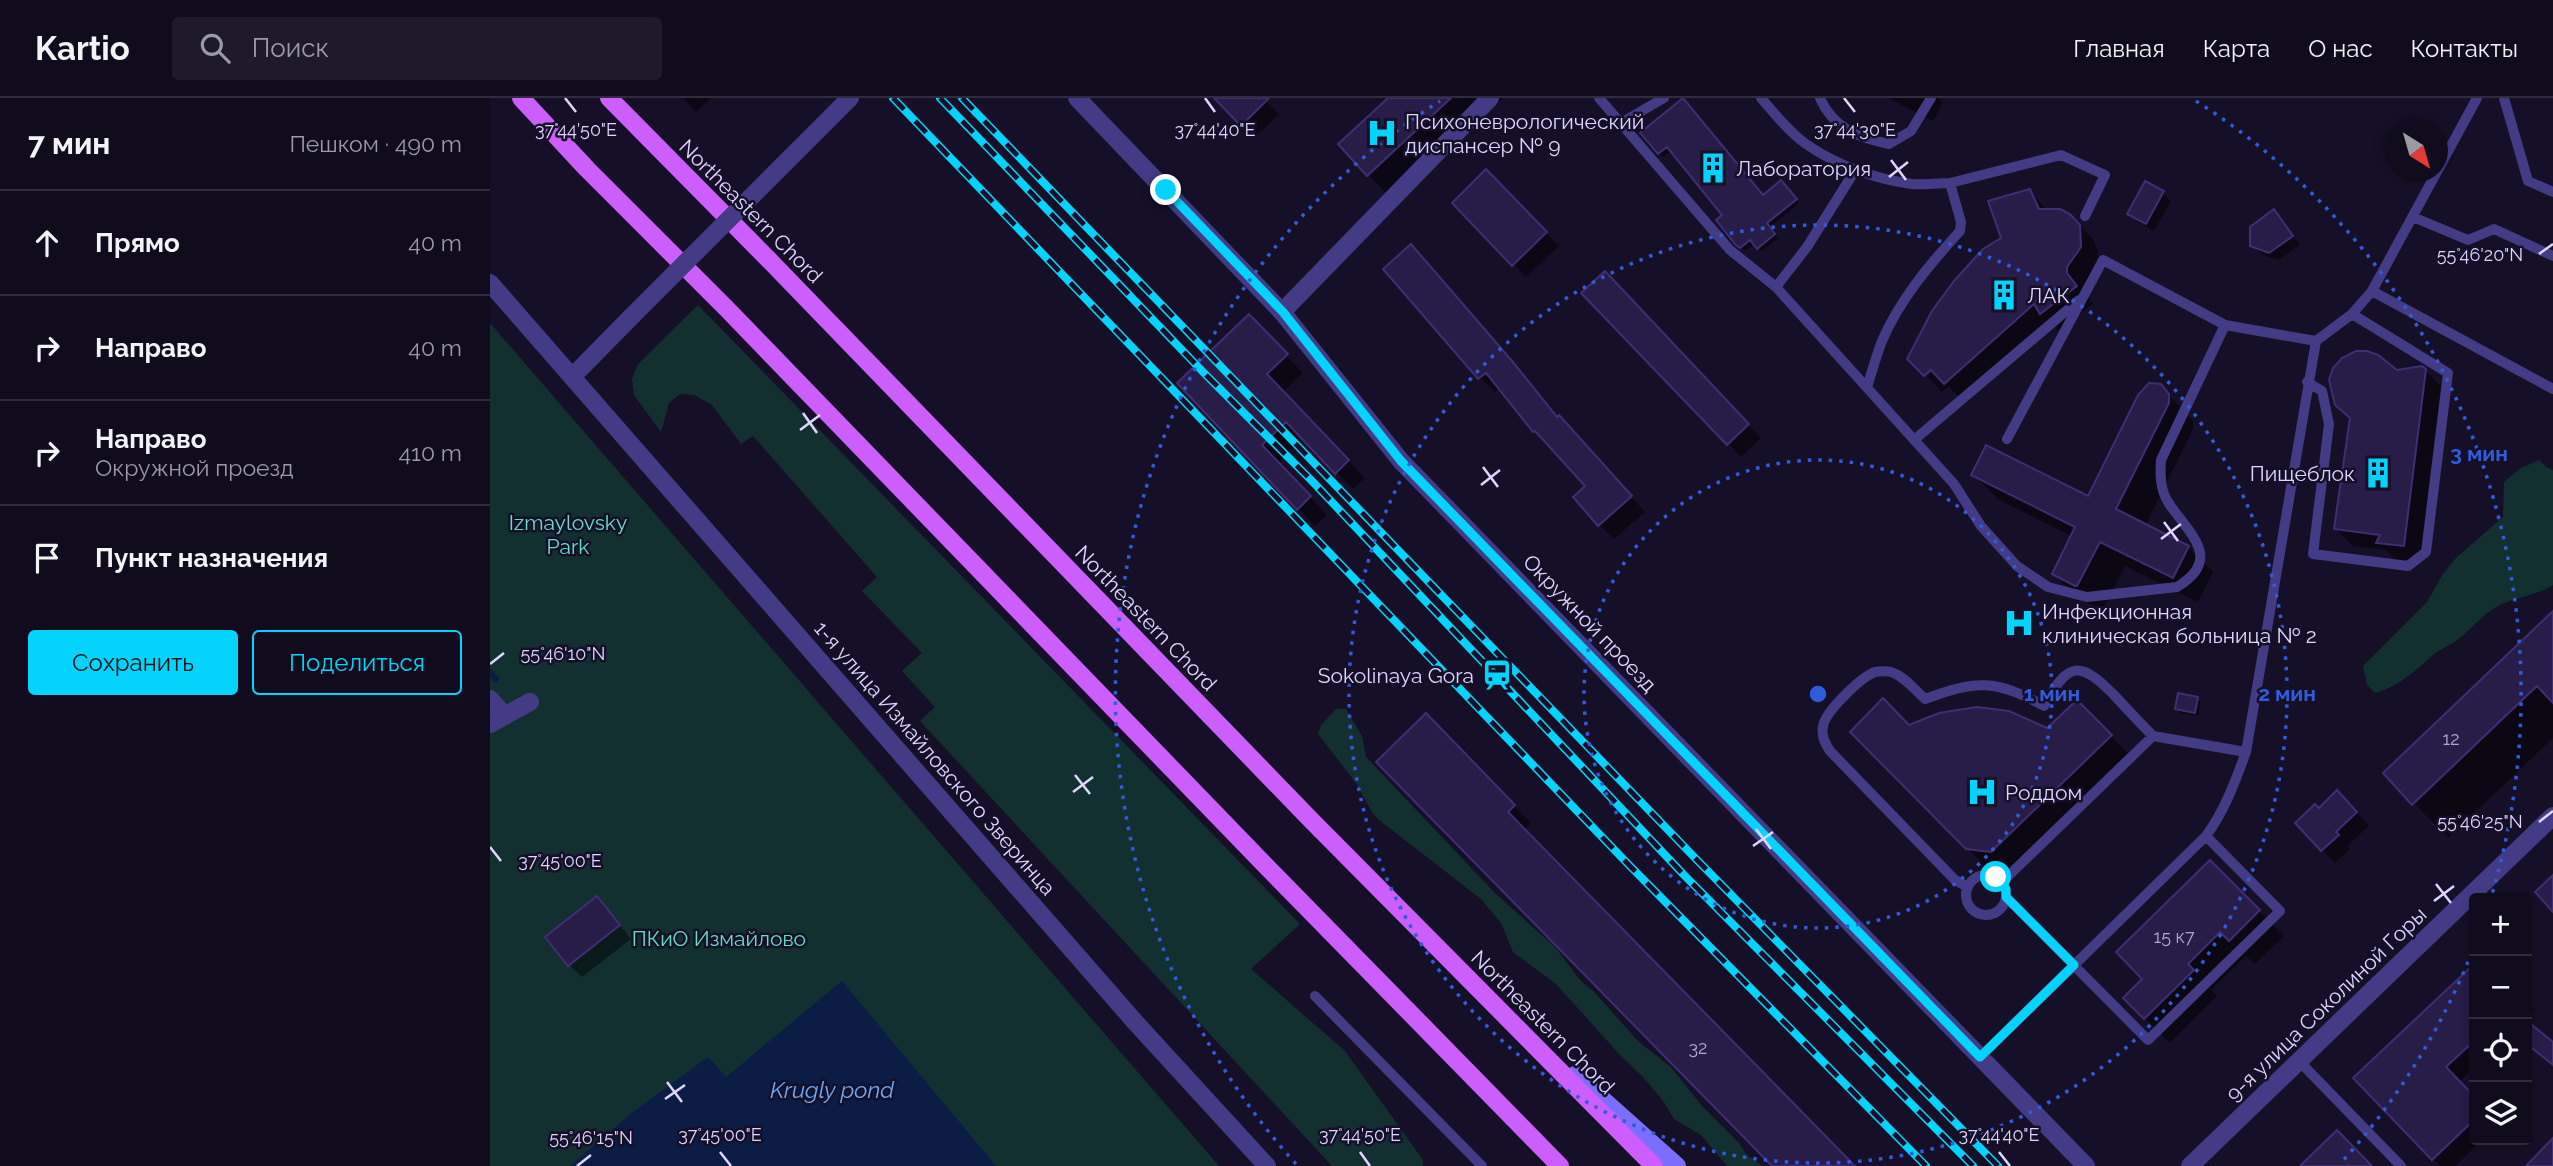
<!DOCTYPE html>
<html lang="ru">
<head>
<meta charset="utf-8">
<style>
	body { margin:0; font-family:Raleway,sans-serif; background:#1e1a2a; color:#f1f3f6 }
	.controls { position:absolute; right:21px; bottom:21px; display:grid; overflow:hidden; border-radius:7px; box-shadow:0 4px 10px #0003 }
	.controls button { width:63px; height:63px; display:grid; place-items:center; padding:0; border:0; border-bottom:2px solid #302c3b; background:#100c1d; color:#f1f3f6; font:35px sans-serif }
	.compass { position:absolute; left:1895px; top:21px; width:63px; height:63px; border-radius:50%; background:#100c1d; box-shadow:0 4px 10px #0003; rotate:143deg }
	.stop { position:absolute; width:21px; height:21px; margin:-16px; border:5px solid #04d4fd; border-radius:50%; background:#fff }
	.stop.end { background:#04d4fd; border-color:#fff; box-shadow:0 2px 7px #0008 }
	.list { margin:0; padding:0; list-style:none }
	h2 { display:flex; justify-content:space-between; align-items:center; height:91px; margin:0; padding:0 28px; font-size:30px }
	h2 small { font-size:23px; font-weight:400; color:#9c9ba4 }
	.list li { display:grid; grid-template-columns:46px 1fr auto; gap:21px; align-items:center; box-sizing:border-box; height:105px; padding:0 28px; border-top:2px solid #302c3b }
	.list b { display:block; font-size:26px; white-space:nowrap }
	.list p { margin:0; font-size:23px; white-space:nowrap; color:#9c9ba4 }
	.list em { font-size:23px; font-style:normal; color:#9c9ba4 }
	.actions { display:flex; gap:14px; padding:21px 28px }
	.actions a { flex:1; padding:16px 0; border:2px solid #04d4fd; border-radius:7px; text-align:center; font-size:24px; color:#04d4fd }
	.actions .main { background:#04d4fd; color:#111 }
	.icon { flex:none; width:38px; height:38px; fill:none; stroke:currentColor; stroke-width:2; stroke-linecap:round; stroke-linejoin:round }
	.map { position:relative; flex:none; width:2063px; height:1068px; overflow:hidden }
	header { display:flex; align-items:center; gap:42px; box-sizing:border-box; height:98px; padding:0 35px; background:#100c1d; border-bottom:2px solid #302c3b }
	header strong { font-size:33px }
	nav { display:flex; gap:38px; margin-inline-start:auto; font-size:24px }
	.search { width:490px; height:63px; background:#1e1a2a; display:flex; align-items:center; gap:18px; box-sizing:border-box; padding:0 24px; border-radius:7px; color:#9c9ba4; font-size:26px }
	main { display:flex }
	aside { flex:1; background:#100c1d }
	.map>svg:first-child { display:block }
</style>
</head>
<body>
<header>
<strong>Kartio</strong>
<div class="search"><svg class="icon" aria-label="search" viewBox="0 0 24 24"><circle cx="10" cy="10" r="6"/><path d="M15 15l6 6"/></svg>Поиск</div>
<nav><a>Главная</a><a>Карта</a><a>О нас</a><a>Контакты</a></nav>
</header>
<main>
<aside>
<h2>7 мин<small>Пешком · 490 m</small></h2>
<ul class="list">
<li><svg class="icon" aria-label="ahead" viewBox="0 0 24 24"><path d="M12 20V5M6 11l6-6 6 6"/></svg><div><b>Прямо</b></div><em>40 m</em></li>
<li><svg class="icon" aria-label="right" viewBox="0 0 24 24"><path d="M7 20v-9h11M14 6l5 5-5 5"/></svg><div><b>Направо</b></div><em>40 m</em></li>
<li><svg class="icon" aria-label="right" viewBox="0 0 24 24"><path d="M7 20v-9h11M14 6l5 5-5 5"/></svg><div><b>Направо</b><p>Окружной проезд</p></div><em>410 m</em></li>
<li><svg class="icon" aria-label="arrive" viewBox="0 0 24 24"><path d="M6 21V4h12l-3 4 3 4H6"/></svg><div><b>Пункт назначения</b></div></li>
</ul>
<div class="actions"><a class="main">Сохранить</a><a>Поделиться</a></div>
</aside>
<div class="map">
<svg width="2063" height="1068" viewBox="0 0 2063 1068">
	<rect width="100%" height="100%" fill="#151027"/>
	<path fill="#133031" d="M208,207L810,826L761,871L855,953L933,1062V1068H842L430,623L445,609L412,573L432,555L372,493L387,479L263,338L251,346L222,307L204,297L190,296L179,305L171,334L144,297L142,281L148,266Z
		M0,225L729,1068H0Z
		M2049,362L2056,369L2063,372V487C2045,498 2026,499 2008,508C1993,516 1983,529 1970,540C1962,547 1951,550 1943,557C1925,573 1908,589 1885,595L1877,587L1873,568L1937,504L1953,476L1966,460L2013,419L2014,384L2031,370Z
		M846,611H856L872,638L876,659L1006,796L1065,849L1090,882L1105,895L1149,944L1181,969L1212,1008L1250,1046L1255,1055L1272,1068H1237L1211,1037L1184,1021L1174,1004L1153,979L1130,957L1066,886L1023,854L1011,825L991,801L889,722L882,714L866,685L828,636L831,627Z"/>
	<path fill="#0b1c45" d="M352,883L506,1068H80L143,1014L218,959L236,979Z"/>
	<path fill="#0007" d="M193,0H217L219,2L206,14Z
		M726,0H773L789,16L765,39Z
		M901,0H1013L903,102L878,77Z
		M1398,0H1448L1453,5L1443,23Z
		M1194,2L1273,99L1295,88L1309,105L1279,130L1288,140L1272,153L1265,146L1255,153L1247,145L1235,117L1182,52L1173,59L1152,35Z
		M996,74L1069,148L1036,179L964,106Z
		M1539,93L1558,113L1585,123L1603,141L1608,152L1607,167L1594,194L1603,206L1568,232L1560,224L1472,302L1459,289L1452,294L1437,278L1448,268L1436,274V278L1419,261L1513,140Z
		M1672,95L1681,103L1664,133L1648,124L1640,115Z
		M1783,114L1810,147L1788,162L1771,156L1762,147Z
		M936,164L1068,318L1155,414L1124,441L1110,427L1097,389L1044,333L1010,290L1005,294L990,280Z
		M1127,188L1271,340L1251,359L1093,195Z
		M776,236L813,275L793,294L875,380L863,391L814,340L788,365L837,417L825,428L689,285Z
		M1935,272L1953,290L1931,464L1905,461L1895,452L1863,448L1846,431L1906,274Z
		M1670,288L1703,323V331L1655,428L1698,449L1723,474L1708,504L1635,468L1613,512L1589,501L1564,476L1583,439L1509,402L1484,377L1599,400Z
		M2063,516V640L1958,740L1895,675Z
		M1707,600L1711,604L1708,618L1691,615L1687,611Z
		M1587,604L1638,655L1519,771L1495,768L1362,634L1419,629L1557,632Z
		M936,618L1041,725L1034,732L1363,1068H1285Z
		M1860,707L1879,728L1857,748L1860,751L1845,765L1807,725L1829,712Z
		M1720,764L1794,838L1765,866L1756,858L1721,892L1727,898L1680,945L1635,900L1655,881Z
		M107,800L141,841L92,879L79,867Z
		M1984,868V970L1969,984L1984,1000V1042H1992L1965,1068H1950L1865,980Z
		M2037,905L2045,913L2037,921Z
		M2037,926L2063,946V968L2037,947Z"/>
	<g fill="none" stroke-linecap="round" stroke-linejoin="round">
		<path stroke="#0b1c45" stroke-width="6" d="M0,574L6,581"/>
	</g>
	<path fill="#281c48" stroke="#402e74" stroke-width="2" d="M724,0H779L751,28Z
		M898,0H961L877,78L848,46Z
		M1193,0L1273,97L1291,82L1307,101L1277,125L1285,136L1267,151L1260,142L1250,150L1245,146L1226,122L1232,117L1177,49L1168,56L1150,35Z
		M996,71L1057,134L1022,168L962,105Z
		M1655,83L1674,93L1656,126L1637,116Z
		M1540,91L1549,111H1570L1580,116L1590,127L1591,149L1577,169V175L1587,188L1550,216L1544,206L1454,286L1441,272L1434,278L1417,261L1442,213L1464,183L1493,151L1511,140L1498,103Z
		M1784,111L1803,138L1779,155L1760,148V129Z
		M921,146L1022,263L1067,319L1069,317L1142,398L1108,428L1083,399L1095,388L1045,333L1043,334L996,275L988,281L893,171Z
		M1115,173L1259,326L1237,347L1091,195Z
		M759,216L798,256L777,276L859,362L845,376L796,324L772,347L821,398L807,412L687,285Z
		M1866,253H1877L1888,257L1907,272L1932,268L1936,271L1914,448L1886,445L1890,437L1844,431L1860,320L1845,307L1839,282L1843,270L1852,260Z
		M1659,285L1671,286L1679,296V305L1626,411L1699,448L1683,480L1610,444L1587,488H1585L1562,476L1585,429L1481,377L1496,347L1598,398L1648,297Z
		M2063,513V605L2047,588L1922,707L1893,675Z
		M1688,595L1708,599L1705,615L1685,611Z
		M1393,600L1419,627L1449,615L1487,609L1519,613L1557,630L1587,602L1622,637L1501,754L1476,751L1360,634Z
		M936,615L1025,707L1018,714L1365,1068H1282L886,664Z
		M1847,692L1867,714L1846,734L1849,737L1831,753L1805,725L1825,706L1829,710Z
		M1720,762L1770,812L1739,843L1730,834L1698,866L1704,872L1654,921L1633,900L1652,881L1626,854Z
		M2063,777V814L2045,794Z
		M107,798L130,827L78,868L55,839Z
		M1984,866V943L1956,969L1984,998V1022L1942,1062L1863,980Z
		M2037,923L2063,944V967L2037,946Z
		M1847,1032L1882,1068H1810Z
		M2063,1040V1068H2036Z"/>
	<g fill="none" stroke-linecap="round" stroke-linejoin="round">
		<path stroke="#433b86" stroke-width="10" d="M1109,0L1240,152L1286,189L1464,386L1491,428L1527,468L1558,489L1597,499L1687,489C1735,460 1697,434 1678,404C1670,391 1670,377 1671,362L1735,227L1613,162L1517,341
			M1271,0C1285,16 1299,34 1316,46C1346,67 1385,81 1422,86C1434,87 1447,85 1460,85L1471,124L1470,133C1440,166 1410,201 1392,243C1386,258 1382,274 1377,289
			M1330,0C1343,30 1369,40 1399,46L1421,33L1441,0
			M2014,0L2038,83L2063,94
			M1131,25L1174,0
			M1460,85L1571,57L1615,77L1595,118
			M1923,119L1978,142L2004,131L2063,158
			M1286,189L1317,149L1366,71
			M1882,193L2063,291
			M1735,227L1826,243L1862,216L1882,193L1987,0
			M1817,284L1832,293L1839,326L1823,456L1918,468L1936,454L1958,275L1862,216
			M1424,342L1589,202
			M1476 797a20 20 0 1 1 40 0a20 20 0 1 1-40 0Z
			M1512,784L1663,638L1756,654
			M1478,789L1465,782L1340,653C1335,645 1331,638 1333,628C1335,614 1371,579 1385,574C1388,573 1397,573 1401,574C1414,578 1425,592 1435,601C1486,582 1506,581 1554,608C1578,563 1590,562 1625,598C1637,611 1650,625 1663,638
			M1516,799L1658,942L1790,813L1716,738
			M825,898L992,1068
			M1490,959L1716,738C1735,712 1745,684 1756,654L1826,243
			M1809,963L1911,1068"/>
		<path stroke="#433b86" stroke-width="18" d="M0,601L15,618
			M0,626L40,604"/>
		<path stroke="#433b86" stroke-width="18" d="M792,214L1000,0"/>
		<path stroke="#433b86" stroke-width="18" d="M587,0L792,214L911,363L1596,1068
			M0,185L645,924L777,1068
			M82,279L143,217
			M1700,1068L2063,718"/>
		<path stroke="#7b6efe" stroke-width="18" d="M1085,977L1187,1068"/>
		<path stroke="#cc5efd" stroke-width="18" d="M31,0L97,71L236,210L775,767L1070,1068
			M119,0L282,165L821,722L1164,1068"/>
		<g stroke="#04d4fd" stroke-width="8">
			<path id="rail" d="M403,0L1137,765L1436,1068
				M450,0L715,276L822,383L1194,777L1483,1068
				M472,0L1207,762L1508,1068"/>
		</g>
		<use href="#rail" stroke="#151027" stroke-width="5" stroke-dasharray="16" stroke-linecap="butt"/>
		<path stroke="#433b86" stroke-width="18" d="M143,217L360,0"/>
	</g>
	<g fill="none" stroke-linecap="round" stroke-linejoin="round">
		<path stroke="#04d4fd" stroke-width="9" d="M676,92L793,214L911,363L1490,959L1584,867L1516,799V791L1506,779"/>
	</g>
	<path fill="none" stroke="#ded6ff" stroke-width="2.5" d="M75,0L86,14M715,0L725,14M1354,0L1365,14M1401,62L1416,82M1399,79L1418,64M2049,156L2063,146M313,315L327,335M310,332L330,317M993,369L1008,389M991,387L1010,372M1674,424L1688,443M1671,441L1691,426M0,566L14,555M585,677L600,696M583,694L603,679M2049,724L2063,713M1266,731L1281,751M1263,748L1283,734M0,749L11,763M1946,786L1961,805M1944,803L1964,788M177,984L192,1004M175,1001L195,987M230,1054L241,1068M870,1054L880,1068M1509,1054L1520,1068M87,1068L101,1057"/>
	<g fill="none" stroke="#305cdc" stroke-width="3.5" stroke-dasharray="3.5 7">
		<circle cx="1328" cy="596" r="234"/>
		<circle cx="1328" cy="596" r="469"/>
		<path d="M1982 854A703 703 0 0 1 1850 1066M806 1066A703 703 0 0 1 950 3M1706 3A703 703 0 0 1 2002 796"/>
	</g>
	<defs>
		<g id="hospital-bare" transform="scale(2.415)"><path d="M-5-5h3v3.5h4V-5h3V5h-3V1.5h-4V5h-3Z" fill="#04d4fd" stroke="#151027" stroke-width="2.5" paint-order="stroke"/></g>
		<g id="building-bare" transform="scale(2.415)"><path d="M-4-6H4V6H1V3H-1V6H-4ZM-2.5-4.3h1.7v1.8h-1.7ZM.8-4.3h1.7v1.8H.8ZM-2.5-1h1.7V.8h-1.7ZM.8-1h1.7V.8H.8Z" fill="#04d4fd" stroke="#151027" stroke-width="2.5" paint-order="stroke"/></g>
		<g id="station-bare" transform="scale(2.415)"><path d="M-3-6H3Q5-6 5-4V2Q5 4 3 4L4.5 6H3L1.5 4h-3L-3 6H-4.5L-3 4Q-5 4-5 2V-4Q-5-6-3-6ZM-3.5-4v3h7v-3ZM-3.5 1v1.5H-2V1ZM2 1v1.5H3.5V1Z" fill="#04d4fd" stroke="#151027" stroke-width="2.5" paint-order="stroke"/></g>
	</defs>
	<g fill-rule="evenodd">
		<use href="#hospital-bare" x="892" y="35"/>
		<use href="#building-bare" x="1223" y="70"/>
		<use href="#building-bare" x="1514" y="197"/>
		<use href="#building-bare" x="1888" y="375"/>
		<use href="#hospital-bare" x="1529" y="525"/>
		<use href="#station-bare" x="1007" y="577"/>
		<use href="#hospital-bare" x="1492" y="694"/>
	</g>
	<g text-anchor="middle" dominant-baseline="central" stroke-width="5" stroke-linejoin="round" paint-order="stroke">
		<g font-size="18" fill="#b0a8d1">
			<text x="1961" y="640">12</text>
			<text x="1684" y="838">15 к7</text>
			<text x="1208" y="949">32</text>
		</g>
		<g font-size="21" fill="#ded6ff" stroke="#151027" text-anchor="start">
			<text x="915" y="23">Психоневрологический<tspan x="915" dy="24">диспансер № 9</tspan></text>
			<text x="1246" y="70">Лаборатория</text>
			<text x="1537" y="197">ЛАК</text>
			<text x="1865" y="375" text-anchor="end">Пищеблок</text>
			<text x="1552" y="513">Инфекционная<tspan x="1552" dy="24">клиническая больница № 2</tspan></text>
			<text x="984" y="577" text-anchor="end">Sokolinaya Gora</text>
			<text x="1515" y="694">Роддом</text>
		</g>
		<g font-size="21" fill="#ded6ff" stroke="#151027">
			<text transform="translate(261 113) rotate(45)">Northeastern Chord</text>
			<text transform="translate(656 520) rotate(46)">Northeastern Chord</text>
			<text transform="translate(1100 525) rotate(46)">Окружной проезд</text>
			<text transform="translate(445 660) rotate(49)">1-я улица Измайловского Зверинца</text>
			<text transform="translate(1836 906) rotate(-44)">9-я улица Соколиной Горы</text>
			<text transform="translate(1053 924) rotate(45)">Northeastern Chord</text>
		</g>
		<g font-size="21" fill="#62dfc8" stroke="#151027">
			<text x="78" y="424">Izmaylovsky<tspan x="78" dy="24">Park</tspan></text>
			<text x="229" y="840">ПКиО Измайлово</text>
		</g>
		<g font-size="23" font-style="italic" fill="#65adfe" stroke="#151027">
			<text x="342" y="991">Krugly pond</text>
		</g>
	</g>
	<g font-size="18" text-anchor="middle" fill="#ded6ff" stroke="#151027" stroke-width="5" stroke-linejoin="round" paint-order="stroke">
		<text x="86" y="38">37°44'50"E</text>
		<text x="1365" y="38">37°44'30"E</text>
		<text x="725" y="38">37°44'40"E</text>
		<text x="1990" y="163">55°46'20"N</text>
		<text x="73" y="562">55°46'10"N</text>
		<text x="1990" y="730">55°46'25"N</text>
		<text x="70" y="769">37°45'00"E</text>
		<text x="230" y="1043">37°45'00"E</text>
		<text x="870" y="1043">37°44'50"E</text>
		<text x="1509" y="1043">37°44'40"E</text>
		<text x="101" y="1046">55°46'15"N</text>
	</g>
	<circle cx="1328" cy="596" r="10" fill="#305cdc" stroke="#151027" stroke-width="3.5"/>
	<g font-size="21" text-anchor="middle" font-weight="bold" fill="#305cdc" stroke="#151027" stroke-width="5" stroke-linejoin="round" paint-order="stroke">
		<text x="1989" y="363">3 мин</text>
		<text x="1562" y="603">1 мин</text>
		<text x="1797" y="603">2 мин</text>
	</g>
</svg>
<div class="controls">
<button>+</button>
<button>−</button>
<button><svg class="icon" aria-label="locate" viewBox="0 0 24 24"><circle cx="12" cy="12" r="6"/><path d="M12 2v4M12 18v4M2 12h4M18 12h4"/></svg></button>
<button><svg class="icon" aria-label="layers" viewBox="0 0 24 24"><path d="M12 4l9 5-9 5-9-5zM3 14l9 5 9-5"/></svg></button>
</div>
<svg class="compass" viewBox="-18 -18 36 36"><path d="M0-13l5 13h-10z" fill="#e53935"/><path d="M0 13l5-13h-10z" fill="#9c9ba4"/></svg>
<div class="stop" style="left:1506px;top:779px"></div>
<div class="stop end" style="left:676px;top:92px"></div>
</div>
</main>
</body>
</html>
